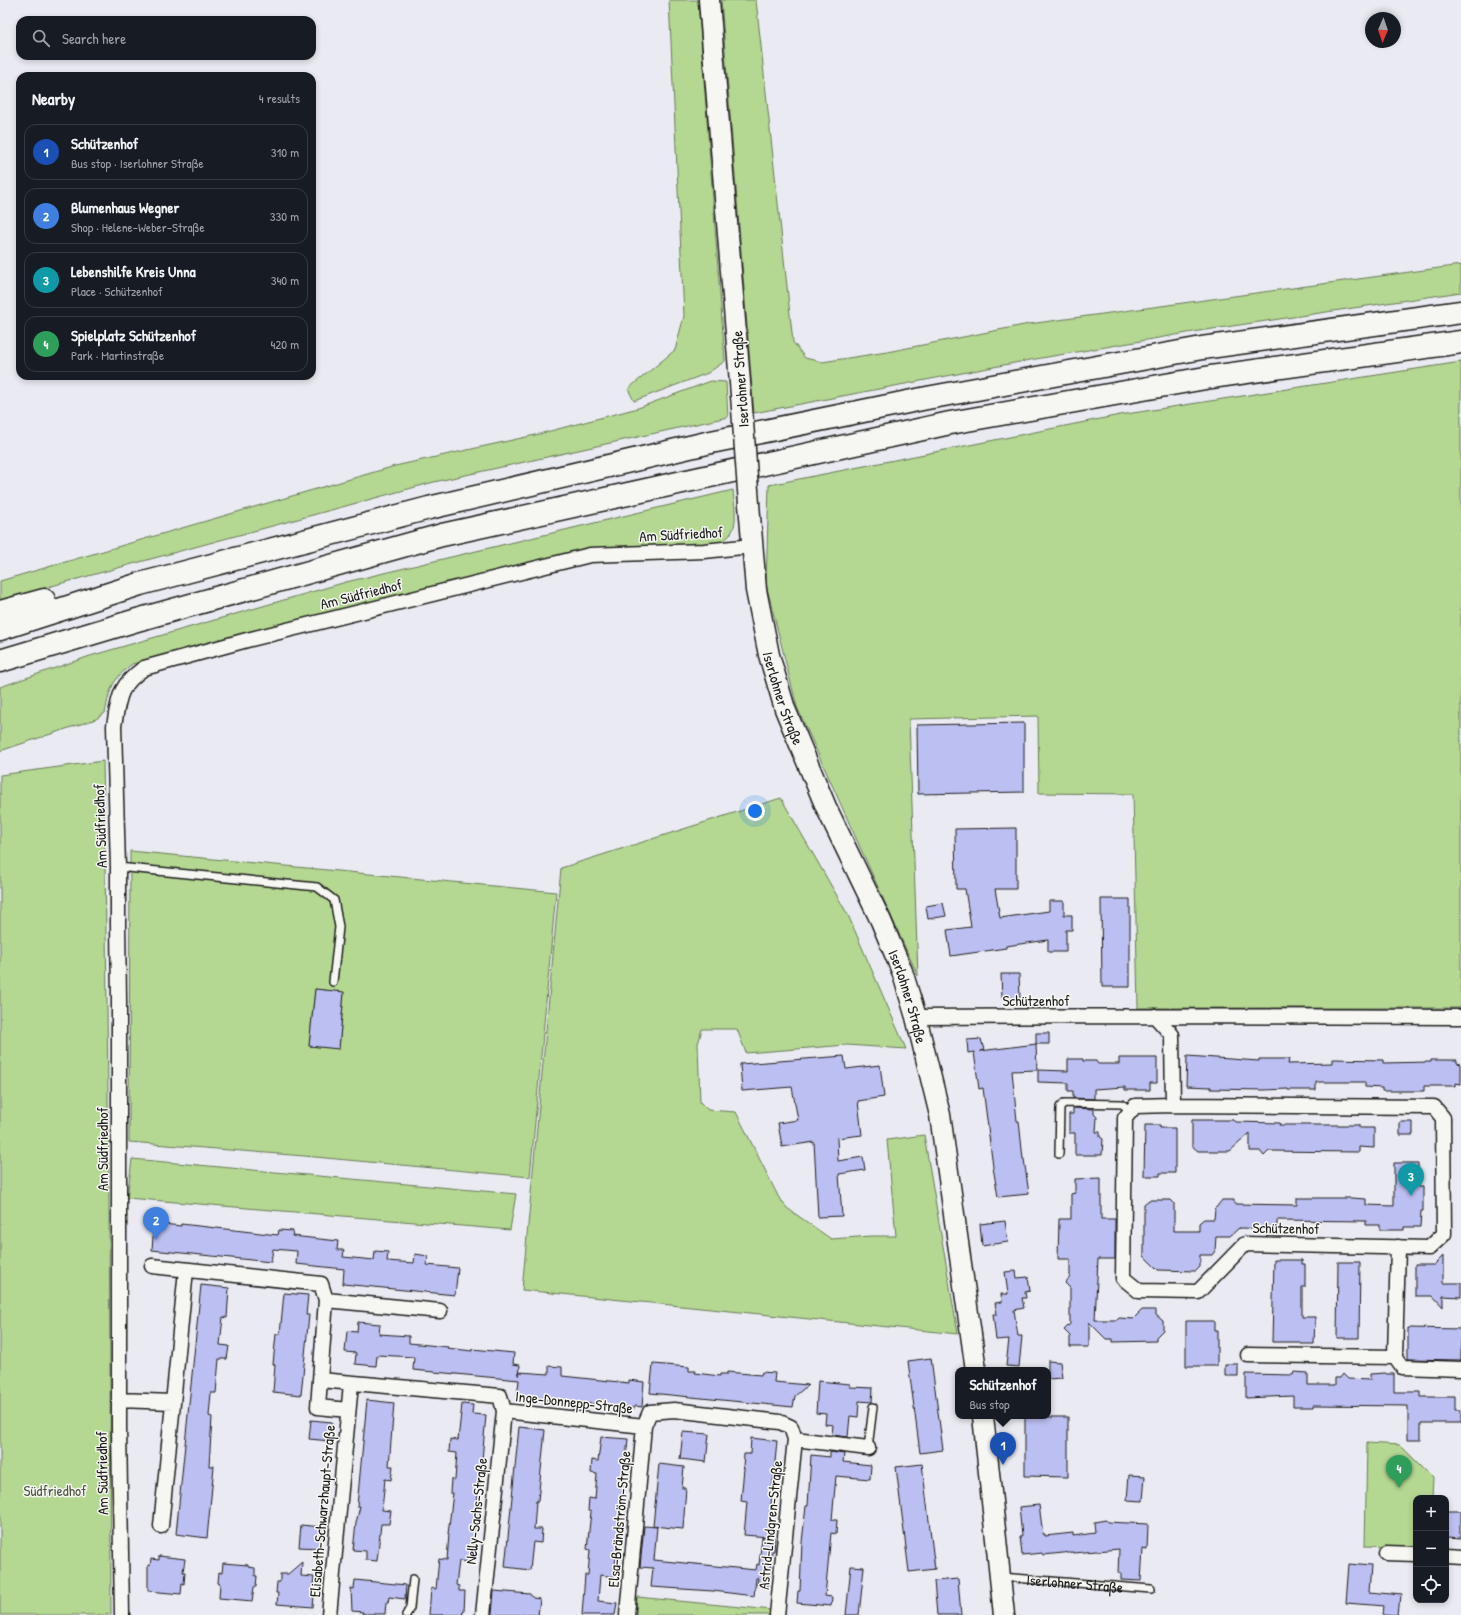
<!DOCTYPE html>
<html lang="en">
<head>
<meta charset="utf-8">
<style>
	body { margin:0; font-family:"Patrick Hand",sans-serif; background:#242831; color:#f1f3f6 }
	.controls { position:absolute; right:12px; bottom:12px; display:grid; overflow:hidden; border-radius:8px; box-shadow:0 2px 6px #0003 }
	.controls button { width:36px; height:36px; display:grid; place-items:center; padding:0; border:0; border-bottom:1px solid #363941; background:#171b24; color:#f1f3f6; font:20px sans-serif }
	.compass { position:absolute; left:1365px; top:12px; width:36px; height:36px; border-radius:50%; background:#171b24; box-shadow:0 2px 6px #0003; rotate:182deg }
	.you { position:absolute; left:755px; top:811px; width:14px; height:14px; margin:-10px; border:3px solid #fff; border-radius:50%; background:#1a73e8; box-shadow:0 0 0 6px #1a73e833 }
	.badge { display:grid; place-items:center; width:26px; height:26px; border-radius:50%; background:#0b8043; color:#fff; font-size:13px; font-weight:700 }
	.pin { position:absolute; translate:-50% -33px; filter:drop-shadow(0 1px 2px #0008) }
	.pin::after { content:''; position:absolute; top:21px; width:14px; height:12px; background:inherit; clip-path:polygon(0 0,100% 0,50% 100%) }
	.popup { position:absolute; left:955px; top:1367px; width:96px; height:52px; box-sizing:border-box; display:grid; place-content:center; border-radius:8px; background:#171b24; filter:drop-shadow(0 1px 3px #0005); font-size:13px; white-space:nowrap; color:#9ea1a6 }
	.popup b { font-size:15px; color:#f1f3f6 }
	.popup::after { content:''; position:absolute; left:50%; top:100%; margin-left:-8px; border:8px solid transparent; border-top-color:#171b24 }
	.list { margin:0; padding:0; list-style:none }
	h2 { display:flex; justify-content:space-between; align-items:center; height:52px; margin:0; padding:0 16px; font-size:17px }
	h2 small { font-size:13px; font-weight:400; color:#9ea1a6 }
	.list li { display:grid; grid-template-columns:26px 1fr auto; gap:12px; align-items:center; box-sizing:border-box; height:56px; margin:0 8px 8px; padding:0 8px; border:1px solid #363941; border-radius:12px }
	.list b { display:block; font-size:15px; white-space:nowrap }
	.list p { margin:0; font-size:13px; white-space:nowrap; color:#9ea1a6 }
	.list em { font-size:13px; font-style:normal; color:#9ea1a6 }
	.icon { flex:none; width:22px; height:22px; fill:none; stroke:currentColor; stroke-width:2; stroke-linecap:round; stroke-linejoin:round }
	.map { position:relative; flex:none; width:1461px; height:1615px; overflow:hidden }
	.search { position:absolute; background:#171b24; box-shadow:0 2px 6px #0003; left:16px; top:16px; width:300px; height:44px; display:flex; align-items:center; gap:10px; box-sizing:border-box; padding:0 14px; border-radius:12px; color:#9ea1a6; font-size:15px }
	.panel { position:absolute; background:#171b24; box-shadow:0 2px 6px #0003; left:16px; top:72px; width:300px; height:308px; border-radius:12px }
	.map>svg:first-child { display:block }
</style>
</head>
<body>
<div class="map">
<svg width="1461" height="1615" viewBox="0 0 1461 1615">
	<rect width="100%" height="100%" fill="#eaebf2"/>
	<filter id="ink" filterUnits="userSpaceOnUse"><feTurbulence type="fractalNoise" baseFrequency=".025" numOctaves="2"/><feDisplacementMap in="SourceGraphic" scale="8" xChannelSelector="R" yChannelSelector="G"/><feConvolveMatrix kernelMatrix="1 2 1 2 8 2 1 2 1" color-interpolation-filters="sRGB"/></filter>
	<g filter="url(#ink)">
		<path fill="#b4d792" stroke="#687a57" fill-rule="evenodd" d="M669,0H698L725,361L708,373L634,401L628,389L675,350L684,316Z
			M721,0H756L793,342L805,358L822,362L887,352L1029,324L1461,265V292L1199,331L1030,360L754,413Z
			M1461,362V1008H1138L1133,794L1039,793L1038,716L909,719L918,976L797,707L766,584L769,485L1120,415Z
			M711,381L726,382L728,417L434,482L0,600V581L395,466L535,435L638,408Z
			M733,490C735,513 742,536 714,545L587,550L132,664C112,680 110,688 105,713L96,719L0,751V687L90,656L346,582Z
			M103,761C109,1046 110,1330 111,1615H0V775Z
			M781,798L848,915L906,1049L847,1045L746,1053L737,1029H702L698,1044L700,1102L708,1110L736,1112L779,1198L787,1208L831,1239L871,1236H896L887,1140L924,1135L958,1334L522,1290L561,868Z
			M130,851L556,892L530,1177L304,1156L129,1142ZM315,989L344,993L339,1048L309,1046Z
			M132,1159L516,1194L510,1230L127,1198Z
			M1367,1443L1400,1445L1433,1478L1432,1498H1416V1548L1365,1546Z
			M637,1597L772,1610L771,1615H636Z"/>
		<path fill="#bcbff1" stroke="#1c1c1c" d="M1024,723V792L918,794L917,725Z
			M1016,828V889H995L1000,918L1049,911V901H1064V915H1072V930H1066V952H1048V940L1006,946V948L951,956L947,930L971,927L965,889H956L955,829Z
			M1101,899H1130V987H1102Z
			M943,903L946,916L928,919L926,906Z
			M1001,974H1019L1020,998H1002Z
			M315,989L344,992L339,1049L309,1046Z
			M1036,1033H1049V1044H1036Z
			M981,1039L984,1050L980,1051L1036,1044L1037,1070L1012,1071L1017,1121H1019L1023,1159H1024L1029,1194L998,1197L993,1167L983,1088L979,1089L974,1052L968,1053L967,1040Z
			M844,1056L846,1069L880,1065L884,1097L858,1101L862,1135L837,1138L838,1161L863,1157L865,1170L839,1174L842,1216L818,1217L814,1142L782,1147L778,1123L798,1120L792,1087L742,1091L740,1064Z
			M1187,1056L1259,1061V1059H1289L1288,1064L1333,1063V1059L1383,1060V1063L1431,1062V1060H1457V1063L1461,1064V1084L1456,1083V1086H1424V1091H1382V1088L1365,1087V1082H1316V1090H1288V1089L1264,1090L1211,1089V1087L1186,1086Z
			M1119,1058H1157V1083H1150V1090H1125V1087L1094,1089V1099L1073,1098V1091H1068V1083L1038,1082V1070L1068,1071V1059H1083V1061H1096L1098,1064H1119Z
			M1073,1108L1094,1109V1114L1097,1117L1096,1132H1100V1137L1103,1139L1102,1155H1075V1133H1069V1114H1073Z
			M1192,1120H1233L1235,1122L1280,1123L1279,1125H1359V1128H1374V1148L1359,1147V1152L1269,1151L1264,1156L1260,1151H1250V1133L1230,1151H1198L1192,1146Z
			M1400,1122H1413V1135H1400Z
			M1145,1125H1160V1128H1175V1173H1160V1176H1144Z
			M1394,1163H1418V1187H1423V1211H1421L1420,1227H1404V1230H1380V1225H1366V1221L1277,1220V1229L1239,1228L1230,1236H1216L1215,1251L1212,1255H1200V1267L1196,1271L1158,1270L1144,1256V1204L1149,1200H1171L1174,1203V1231H1199V1223L1204,1219H1214L1215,1209L1222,1200H1234V1204L1297,1205V1198H1351L1366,1199V1205L1394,1206Z
			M1101,1178V1219H1115V1259H1098L1095,1320H1117L1119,1318L1133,1319L1142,1310H1156V1315L1163,1321V1330L1156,1337V1341L1113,1342V1339H1106L1089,1322V1347H1070V1336L1064,1330L1070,1324V1288L1065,1283L1070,1277V1259H1058L1059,1219H1071V1194L1075,1193V1179Z
			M1005,1221L1008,1242L982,1246L980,1224Z
			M154,1223L181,1226V1224L278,1235L279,1230L293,1231L292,1236L338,1241L337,1250H344L343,1257L374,1260L375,1251L388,1252L387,1261L414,1263L415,1254L428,1256L427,1265L458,1268L455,1295L343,1284L344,1269L296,1264L297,1251L273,1249L271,1262L152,1250Z
			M1443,1256V1283H1461V1297L1443,1296V1307L1433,1296H1415V1265H1434Z
			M1274,1260H1302V1264H1305V1287H1302V1317H1315L1314,1344H1301V1342H1272Z
			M1338,1262H1360L1359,1338H1337Z
			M1016,1271L1017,1278L1028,1277L1030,1291L1025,1292L1026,1298H1022L1024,1308L1014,1310L1018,1336H1022L1019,1367L1006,1366L1009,1339L996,1340L993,1314H997L995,1303L1002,1302L1001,1294H1008L1005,1272Z
			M201,1285L229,1288L227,1318L223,1317L220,1345L229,1346L227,1359H219L216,1393H211L209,1416L212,1417L209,1466H214L207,1538L176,1534Z
			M284,1293L308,1295L306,1315H309L301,1395L273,1392L275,1365L273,1364L276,1334H280Z
			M1186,1321H1214V1330H1217V1366H1186Z
			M358,1322L380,1324L379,1334L409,1336V1343L448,1347L447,1348L472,1351V1349L514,1353L513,1364L520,1365L519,1376V1372L549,1374V1366L562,1367V1376L629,1383V1380L644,1382L642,1407L635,1406V1408L517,1397L519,1380L413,1370L414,1357L377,1355L376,1366L355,1364L356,1353L345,1352L347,1331L357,1332Z
			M1408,1328L1461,1329V1360L1408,1359Z
			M931,1358L943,1450L920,1453L908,1361Z
			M1048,1361L1060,1362L1062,1378L1048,1379Z
			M653,1364L689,1367V1371H696L695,1373L720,1376V1374H727V1372L761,1375L762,1372L775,1373L774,1382L808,1385L795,1396L793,1407L650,1393Z
			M1225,1364H1238V1376H1225Z
			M1294,1372L1308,1373V1385H1335V1378H1340L1343,1374L1348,1379L1370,1380V1374L1385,1373L1387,1374H1394V1392H1421V1397H1455V1410H1461V1423H1421V1440H1408V1406L1313,1405V1407H1293V1396L1246,1398V1374L1293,1375Z
			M818,1381L850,1384V1387L873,1388L872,1402L859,1401L858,1417L850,1416L848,1437L832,1435L833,1425L825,1424L826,1414L816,1413Z
			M367,1400L394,1403L389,1466H393L391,1480L385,1479L382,1510L391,1511L389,1524H381L377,1561L366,1560V1551L353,1550L356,1523L360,1506H357Z
			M462,1404L473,1405L472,1414L486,1415L480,1483L477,1495H478L472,1562L459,1561L456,1585L459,1586V1591H465L464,1612H463L462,1615H429L431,1588L436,1589L439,1559L447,1560L449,1534H448L453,1493H450L451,1479L455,1480L457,1453L449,1452L450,1439L458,1440Z
			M1025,1417H1068V1477L1025,1476Z
			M311,1420L332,1422L330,1441L309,1439Z
			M519,1427L545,1430L538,1501H536L534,1529H542L541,1543L533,1542L530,1570L505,1567Z
			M683,1432L709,1434L706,1462L680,1459Z
			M601,1437L628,1439L614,1577L600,1575L598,1601L617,1603L615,1615H582L585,1575H588L590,1550L587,1549L591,1512L588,1511L589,1498L595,1499L597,1474L591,1473L592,1460L598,1461Z
			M751,1438L777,1441L768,1537L744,1535L747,1502L741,1501L744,1468L743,1467L744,1454H750Z
			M830,1452L844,1454L843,1462L871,1465L870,1479L836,1476L832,1520H837L836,1534L831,1533L825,1596L832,1597L831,1606L797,1603L798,1591H800L802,1542L806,1506H808L811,1455L830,1457Z
			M659,1464L684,1467L682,1488H686L683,1529L653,1526Z
			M922,1464L935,1569L909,1572L896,1467Z
			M1129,1475L1145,1476L1143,1501L1127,1500Z
			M1039,1505L1043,1534H1045V1536L1073,1533V1536L1095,1533L1094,1522L1106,1520L1107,1522L1148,1524L1147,1550L1143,1549L1141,1581L1121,1580V1573H1118L1119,1549L1074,1553L1073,1552L1043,1555L1042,1553L1022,1555L1020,1536H1022L1019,1507Z
			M1446,1511H1461V1538L1446,1537Z
			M301,1525L322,1527L320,1548L299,1547Z
			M644,1526L657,1527L654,1560L756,1570L757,1564L759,1565L762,1537L775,1538L774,1551H772L768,1586L757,1585L758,1578H756L754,1596L713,1591L651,1587L653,1568L640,1567Z
			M159,1556L185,1559L183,1572H185L184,1584L182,1583L181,1594L148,1591V1565L150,1566L151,1559L159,1560Z
			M302,1562L301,1576L314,1577L313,1585H315L313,1607L277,1604L278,1593H276L277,1582H280V1574H288Z
			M223,1563L248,1565V1567L255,1568V1576H257L256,1587H254L252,1601L219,1598L220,1584L218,1583L219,1572L222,1573Z
			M1349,1564L1371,1566L1369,1592L1401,1595L1399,1615L1382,1614L1383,1606L1346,1603Z
			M851,1566L864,1567L859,1615H846Z
			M958,1579L961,1615H937L934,1581Z
			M355,1580L406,1585L405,1599L389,1597L388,1603H386L385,1614H362L363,1612L352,1611L351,1588L354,1589Z
			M494,1591L530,1594L533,1598L540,1599L538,1615H492Z"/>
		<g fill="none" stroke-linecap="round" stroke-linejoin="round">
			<g stroke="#1c1c1c" stroke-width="10">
				<g id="service">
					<path d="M118,867L317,887L334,900L339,927L333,982"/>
					<path d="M1059,1154L1060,1107L1064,1103L1122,1104L1131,1111"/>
					<path d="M868,1448L873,1407"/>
					<path id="s1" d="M1001,1577L1151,1589"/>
					<path d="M406,1615L410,1608L413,1579"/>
				</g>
			</g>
			<g stroke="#1c1c1c" stroke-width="17">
				<path id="minor" d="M1155,1016L1172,1035L1173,1105L1135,1106L1125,1118L1123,1278L1139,1291L1198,1292L1245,1244L1429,1248L1444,1234L1443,1118L1434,1107L1173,1105
					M916,1017L1155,1016L1461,1017
					M152,1266L321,1284L326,1300
					M440,1311L326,1300L320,1380L500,1396L504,1411L644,1426L650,1412L674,1410L780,1422L791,1427L795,1439L868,1448
					M1248,1355L1395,1357L1398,1247
					M1395,1357L1402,1367L1461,1369
					M320,1380L318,1407L348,1410
					M119,1400L172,1402
					M161,1526L186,1270
					M1386,1553L1416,1554
					M1446,1555L1461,1556
					M122,1615L119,1428V1000L118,925V867L114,726C119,696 119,686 144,668L247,640L590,555L704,551L752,546
					M329,1615L351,1384
					M483,1615L504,1411
					M627,1615L644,1426
					M777,1615L795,1439"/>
			</g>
			<g stroke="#1c1c1c" stroke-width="23">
				<g id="secondary">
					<path d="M709,0L741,395"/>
					<path id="s2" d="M749,504L756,590L769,655L785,709L826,807L881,921L902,971L916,1017L940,1115L976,1370"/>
					<path d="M983,1416L1004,1615"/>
				</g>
			</g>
			<g stroke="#1c1c1c" stroke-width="25">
				<path id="motorway" d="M0,612L44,600
					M0,629L140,584L429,508L711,442L927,398L1202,348L1461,312
					M0,661L137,620L442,535L950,423L1211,377L1461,342"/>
			</g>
			<use href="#service" stroke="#f6f6f2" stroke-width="7"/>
			<use href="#minor" stroke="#f6f6f2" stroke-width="14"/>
			<use href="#secondary" stroke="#f6f6f2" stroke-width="20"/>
			<use href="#motorway" stroke="#f6f6f2" stroke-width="22"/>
			<g stroke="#1c1c1c" stroke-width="23" stroke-linecap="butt">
				<path id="secondary-bridge" d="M741,395L749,504"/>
			</g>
			<use href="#secondary-bridge" stroke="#f6f6f2" stroke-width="20"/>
		</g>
	</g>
	<g text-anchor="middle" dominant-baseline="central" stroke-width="3" stroke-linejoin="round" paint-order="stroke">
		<g font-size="15" fill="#1c1c1c" stroke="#f6f6f2">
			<text transform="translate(740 379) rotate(-94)">Iserlohner Straße</text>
			<text transform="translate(681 534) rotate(-3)">Am Südfriedhof</text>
			<text transform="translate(361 594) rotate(-14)">Am Südfriedhof</text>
			<text stroke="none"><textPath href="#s2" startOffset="198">Iserlohner Straße</textPath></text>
			<text transform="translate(100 826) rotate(-92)">Am Südfriedhof</text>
			<text stroke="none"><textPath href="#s2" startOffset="522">Iserlohner Straße</textPath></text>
			<text x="1036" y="1000">Schützenhof</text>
			<text transform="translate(102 1149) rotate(-90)">Am Südfriedhof</text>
			<text transform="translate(1286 1228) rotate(1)">Schützenhof</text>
			<text transform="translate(574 1402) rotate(6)">Inge-Donnepp-Straße</text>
			<text transform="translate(102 1473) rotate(-91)">Am Südfriedhof</text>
			<text transform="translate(322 1511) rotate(-85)">Elisabeth-Schwarzhaupt-Straße</text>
			<text transform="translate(476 1511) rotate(-84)">Nelly-Sachs-Straße</text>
			<text transform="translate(619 1519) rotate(-85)">Elsa-Brändström-Straße</text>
			<text transform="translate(770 1525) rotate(-84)">Astrid-Lindgren-Straße</text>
			<text stroke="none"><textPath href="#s1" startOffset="74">Iserlohner Straße</textPath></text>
		</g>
		<g font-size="15" fill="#4a543f" stroke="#f6f6f2">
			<text x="55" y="1490">Südfriedhof</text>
		</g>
	</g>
</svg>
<div class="controls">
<button>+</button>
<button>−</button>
<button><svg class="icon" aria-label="locate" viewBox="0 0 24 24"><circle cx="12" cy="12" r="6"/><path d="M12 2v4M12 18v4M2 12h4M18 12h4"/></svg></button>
</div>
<svg class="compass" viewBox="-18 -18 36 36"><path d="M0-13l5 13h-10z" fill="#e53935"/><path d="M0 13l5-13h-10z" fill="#9ea1a6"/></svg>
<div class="you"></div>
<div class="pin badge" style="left:1003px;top:1465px;background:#1a4fb4">1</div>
<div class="popup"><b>Schützenhof</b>Bus stop</div>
<div class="pin badge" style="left:156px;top:1240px;background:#3f7fe0">2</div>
<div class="pin badge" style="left:1411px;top:1196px;background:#0f9aa8">3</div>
<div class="pin badge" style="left:1399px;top:1488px;background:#2e9e5b">4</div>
<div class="search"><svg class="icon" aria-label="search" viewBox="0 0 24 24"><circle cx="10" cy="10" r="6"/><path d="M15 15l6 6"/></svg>Search here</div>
<section class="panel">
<h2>Nearby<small>4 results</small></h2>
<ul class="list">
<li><span class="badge" style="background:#1a4fb4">1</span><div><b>Schützenhof</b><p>Bus stop · Iserlohner Straße</p></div><em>310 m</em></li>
<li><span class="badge" style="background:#3f7fe0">2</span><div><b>Blumenhaus Wegner</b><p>Shop · Helene-Weber-Straße</p></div><em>330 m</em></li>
<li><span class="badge" style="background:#0f9aa8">3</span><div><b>Lebenshilfe Kreis Unna</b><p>Place · Schützenhof</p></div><em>340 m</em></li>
<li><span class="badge" style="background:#2e9e5b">4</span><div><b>Spielplatz Schützenhof</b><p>Park · Martinstraße</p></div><em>420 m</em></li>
</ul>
</section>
</div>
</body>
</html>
